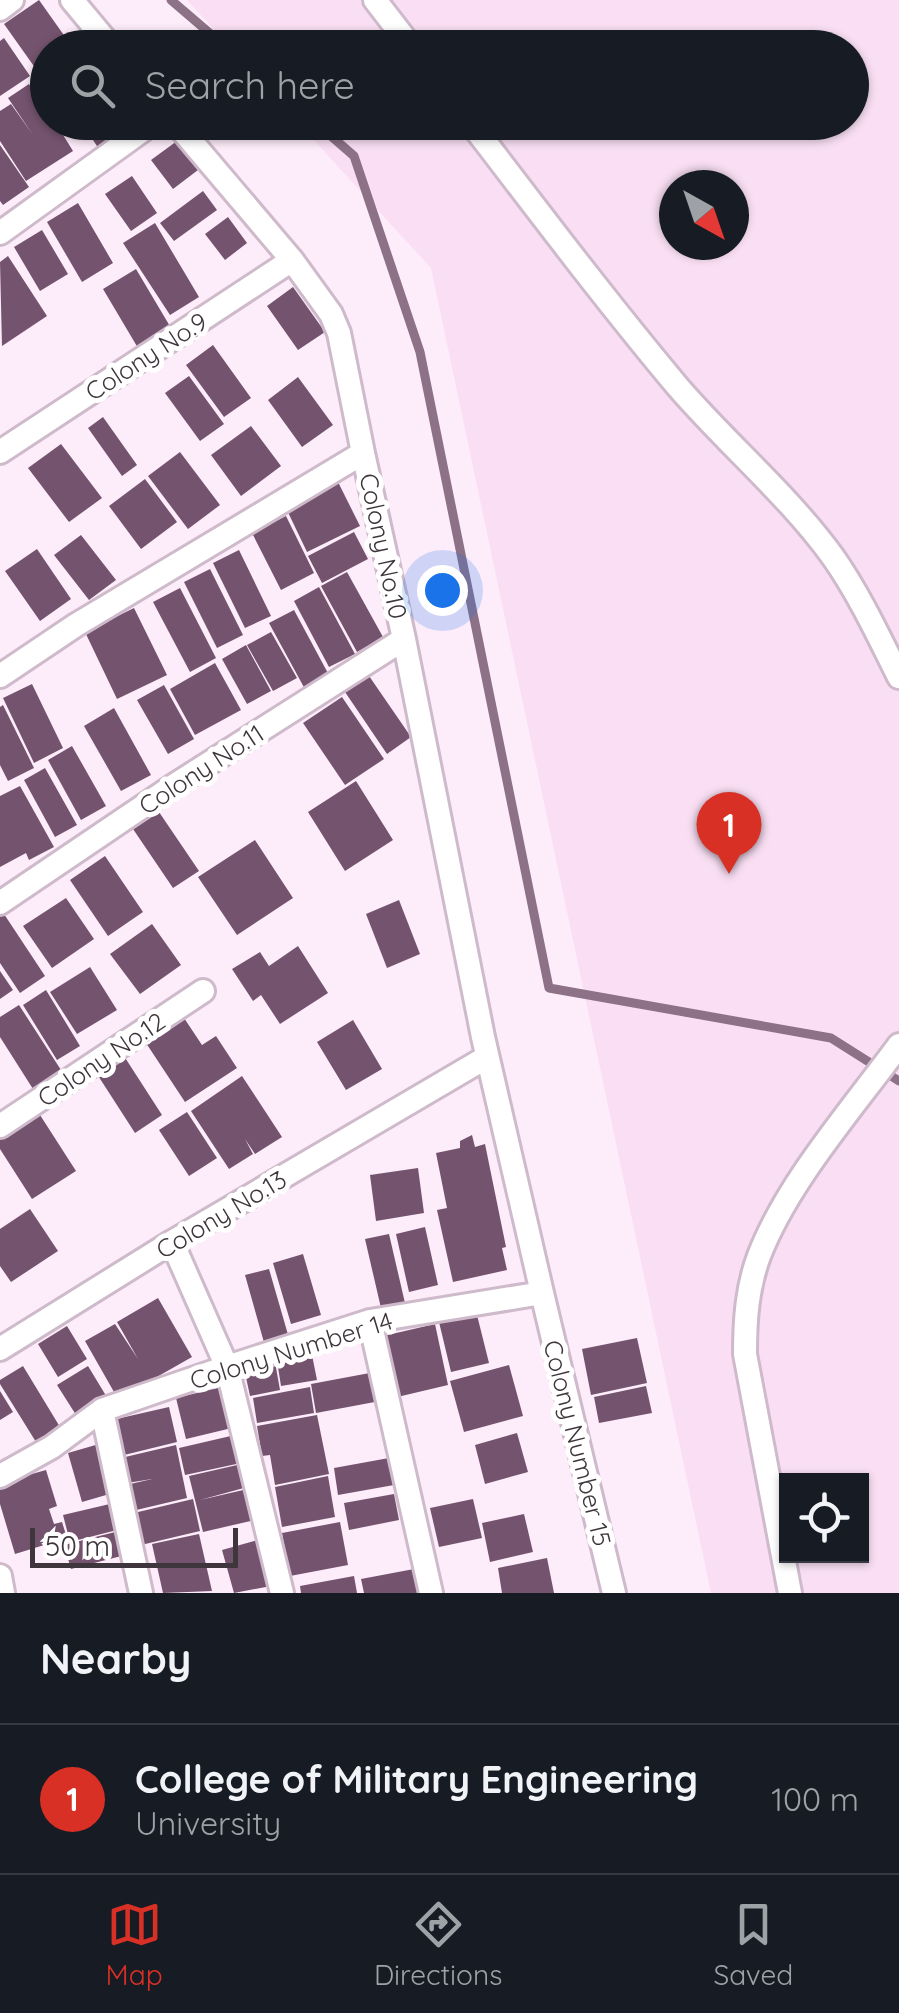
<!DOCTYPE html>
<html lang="en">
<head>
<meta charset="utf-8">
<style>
	body { margin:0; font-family:Quicksand,sans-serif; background:#20242c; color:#f1f3f6 }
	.controls { position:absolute; right:30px; bottom:30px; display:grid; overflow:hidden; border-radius:0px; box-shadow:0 2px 8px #0004 }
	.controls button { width:90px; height:90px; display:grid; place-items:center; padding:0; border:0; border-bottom:2px solid #363941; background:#171b24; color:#f1f3f6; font:50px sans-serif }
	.compass { position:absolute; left:659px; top:170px; width:90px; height:90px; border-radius:50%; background:#171b24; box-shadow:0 2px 8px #0004; rotate:140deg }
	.scale { position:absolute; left:30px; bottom:25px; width:208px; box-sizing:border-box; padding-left:10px; border:5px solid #3e363c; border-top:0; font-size:28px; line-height:35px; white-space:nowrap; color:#3e363c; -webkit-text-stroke:8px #fff; paint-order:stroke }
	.you { position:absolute; left:442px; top:590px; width:35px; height:35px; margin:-25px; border:8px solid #fff; border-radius:50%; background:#1a73e8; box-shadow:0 0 0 15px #1a73e833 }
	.badge { display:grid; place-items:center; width:65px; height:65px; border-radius:50%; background:#d93025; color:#fff; font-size:32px; font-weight:700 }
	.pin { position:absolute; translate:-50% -82px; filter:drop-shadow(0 2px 5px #0008) }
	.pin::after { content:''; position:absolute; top:52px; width:35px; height:30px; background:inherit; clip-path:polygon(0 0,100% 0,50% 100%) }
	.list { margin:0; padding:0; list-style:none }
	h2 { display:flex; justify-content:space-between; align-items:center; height:130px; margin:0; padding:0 40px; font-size:42px }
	h2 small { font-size:32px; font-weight:400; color:#9ea1a6 }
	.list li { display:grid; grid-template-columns:65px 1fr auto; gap:30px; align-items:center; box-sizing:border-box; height:150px; padding:0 40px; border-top:2px solid #363941 }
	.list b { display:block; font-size:38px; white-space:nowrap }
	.list p { margin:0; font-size:32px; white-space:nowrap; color:#9ea1a6 }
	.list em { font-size:32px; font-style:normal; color:#9ea1a6 }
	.icon { flex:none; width:55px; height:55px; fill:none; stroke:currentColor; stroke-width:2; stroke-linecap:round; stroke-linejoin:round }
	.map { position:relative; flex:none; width:899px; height:1593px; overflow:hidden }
	.search { position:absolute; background:#171b24; box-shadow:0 2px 8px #0004; left:30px; right:30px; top:30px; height:110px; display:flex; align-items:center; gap:25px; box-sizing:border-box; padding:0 35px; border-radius:55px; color:#9ea1a6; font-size:38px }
	.sheet { height:280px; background:#171b24 }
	nav { display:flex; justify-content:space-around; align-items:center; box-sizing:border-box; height:140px; border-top:2px solid #363941; background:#171b24; font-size:28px; color:#9ea1a6 }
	nav a { display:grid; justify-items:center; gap:5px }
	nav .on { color:#d93025 }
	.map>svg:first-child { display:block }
</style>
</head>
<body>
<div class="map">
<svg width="899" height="1593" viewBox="0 0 899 1593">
	<rect width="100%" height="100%" fill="#fdecf9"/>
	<path fill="#fadff4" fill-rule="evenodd" d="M187,0H899V1593H711L431,268L298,123L852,122V48L230,47ZM674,185H734V245H674ZM786,1480H862V1556H786Z"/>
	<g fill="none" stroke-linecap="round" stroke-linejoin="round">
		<path stroke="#8c7187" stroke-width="9" d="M171,0L227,48
			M315,122L354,156L420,352L549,988L831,1038L899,1081"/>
	</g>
	<path fill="#74536e" d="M39,0L73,48H48V75L43,79L4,24Z
		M4,38L30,76L0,96V41Z
		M29,84L48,112V122H55L73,151L26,181L0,141V111L11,104L33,135L8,98Z
		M106,122H144L101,152L89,134Z
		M177,141L198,170L173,189L151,160Z
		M0,145L29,187L3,205L0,201Z
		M132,176L157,213L131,231L105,194Z
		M203,191L217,210L174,241L160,223Z
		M78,203L113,263L82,282L47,222Z
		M228,217L247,243L225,260L205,234Z
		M155,223L199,297L170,315L123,243Z
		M42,230L68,274L40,291L14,247Z
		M8,256L47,316L2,346L0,262Z
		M136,269L171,328L138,348L103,289Z
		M293,287L325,332L298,350L267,306Z
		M213,345L251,398L224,417L186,365Z
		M189,376L224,424L200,441L165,393Z
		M298,377L333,425L302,447L268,400Z
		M103,417L137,465L122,476L88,428Z
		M251,426L281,466L241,496L211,455Z
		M61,444L102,498L69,522L28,468Z
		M180,452L220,505L188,529L148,476Z
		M145,479L177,522L141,549L109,506Z
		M337,480L360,526L307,552L285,506Z
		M286,516L314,573L281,590L252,533Z
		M354,532L368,559L322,583L308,556Z
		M81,535L116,580L89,600L54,555Z
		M37,549L71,599L40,621L5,571Z
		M239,550L271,616L245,628L213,563Z
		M210,569L243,635L217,648L184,582Z
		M347,572L383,637L357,652L321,586Z
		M319,587L355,654L329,667L294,601Z
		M180,588L216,658L190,672L153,602Z
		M134,608L167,675L117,699L85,632Z
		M294,610L330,677L306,691L269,623Z
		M271,632L297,678L273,691L247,645Z
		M246,645L271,691L247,704L222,659Z
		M215,663L241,710L195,735L170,689Z
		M367,673L411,737L387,754L343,689Z
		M32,684L63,748L34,763L3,698Z
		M164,685L194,739L168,754L137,700Z
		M342,697L384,759L345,785L303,723Z
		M3,705L34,768L8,781L0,765V707Z
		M114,708L151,775L121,791L84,726Z
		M72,746L106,806L81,820L48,760Z
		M45,768L77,825L55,837L24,780Z
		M356,781L393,840L345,871L308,812Z
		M20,786L54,847L29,860L26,853L0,867V796Z
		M159,812L199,871L173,888L133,829Z
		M255,840L293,898L237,935L198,877Z
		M105,856L143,912L108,936L70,880Z
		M66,898L94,939L52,968L23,926Z
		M399,900L420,954L387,968L366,914Z
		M4,914L45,976L20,993L0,963V916Z
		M152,924L181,965L140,994L110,954Z
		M298,946L328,993L280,1024L261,995L253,1001L232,969L260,952L269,966Z
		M90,967L117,1010L77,1034L50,992Z
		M0,971L13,990L0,999Z
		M46,990L80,1046L57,1060L23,1005Z
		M19,1005L61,1070L33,1089L0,1037V1017Z
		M184,1018L202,1045L216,1036L237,1068L185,1102L146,1043Z
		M353,1020L382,1069L346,1090L317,1042Z
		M122,1053L162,1115L135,1133L95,1071Z
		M242,1076L282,1137L255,1154L245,1139L253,1154L229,1169L191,1111Z
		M187,1112L217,1158L189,1176L159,1130Z
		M40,1115L76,1171L32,1199L0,1149V1140Z
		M472,1135L475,1147L485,1144L506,1247L502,1248L507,1270L453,1282L437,1210L447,1208L436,1153L460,1148V1141Z
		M418,1168L424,1213L376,1221L370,1175Z
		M30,1209L58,1251L11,1282L0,1266V1229Z
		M425,1227L438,1285L409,1292L396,1234Z
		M389,1234L405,1303L381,1308L365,1239Z
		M303,1254L321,1315L291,1324L273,1263Z
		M269,1269L289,1338L265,1346L245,1275Z
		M158,1298L192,1357L118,1399L85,1341L115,1324L138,1359L117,1322Z
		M476,1311L489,1363L451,1372L439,1322Z
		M435,1324L448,1385L393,1398L379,1337Z
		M67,1326L87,1359L58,1377L38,1344Z
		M637,1338L647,1383L591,1395L582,1349Z
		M312,1355L317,1380L281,1386L277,1361Z
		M275,1362L280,1390L250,1396L244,1368Z
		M509,1365L523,1416L464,1432L450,1381Z
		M23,1366L60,1427L36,1442L0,1384V1380Z
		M88,1366L108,1399L78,1418L57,1385Z
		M375,1372L380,1401L316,1413L311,1384Z
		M226,1386L236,1427L186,1439L176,1398Z
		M646,1386L652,1413L599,1423L594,1397Z
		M310,1387L314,1413L257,1423L253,1398Z
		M0,1391L13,1412L0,1420Z
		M169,1407L177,1442L120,1456L112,1420Z
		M317,1415L329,1474L275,1485L270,1455L262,1456L257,1426Z
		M517,1433L528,1472L485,1484L475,1445Z
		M235,1435L241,1463L185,1475L179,1448Z
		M99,1444L113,1493L82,1502L68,1453Z
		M176,1445L187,1498L132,1511L126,1485L152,1479L127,1483L121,1458Z
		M389,1458L394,1485L338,1495L334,1468Z
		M246,1463L251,1486L200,1500L252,1488L259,1519L203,1532L189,1476Z
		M46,1470L57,1506L49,1509L54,1524L62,1522L67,1538L15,1554L0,1504V1483Z
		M328,1476L335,1517L282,1527L275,1487Z
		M394,1494L399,1520L349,1530L344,1503Z
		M193,1499L200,1531L141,1545L134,1513Z
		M473,1499L482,1538L439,1547L430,1508Z
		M114,1503L121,1529L70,1542L63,1515Z
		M524,1514L533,1552L490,1562L482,1523Z
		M340,1522L348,1565L290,1576L282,1533Z
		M123,1530L129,1554L71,1569L64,1545Z
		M199,1534L212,1591L163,1593L152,1544Z
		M258,1540L271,1586L234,1593L222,1550Z
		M547,1558L554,1593H502L498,1568Z
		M414,1569L418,1593H364L361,1579Z
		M354,1576L357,1593H301L300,1586Z"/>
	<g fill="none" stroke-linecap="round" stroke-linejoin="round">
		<g stroke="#cebaca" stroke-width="28">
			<path id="minor" d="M72,0L112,48
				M375,0L412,48
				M0,9L12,0
				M175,122L292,260L331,314L339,333L363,453
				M470,122C538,211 606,301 678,387C728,445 788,495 833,557C859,594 879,637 899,677
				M0,233L154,122
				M0,452L292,260
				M0,676L76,625L363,453L404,639L483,1037L542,1293L370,1321L227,1367L102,1410L52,1447L0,1476
				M0,903L170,788L404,639
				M0,1126L203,991
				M172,1242L227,1367L282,1593
				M542,1293L614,1593
				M370,1321L431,1593
				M0,1349L172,1242L487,1057
				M102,1410L141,1593
				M0,1576L3,1593
				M790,1593L745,1354C745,1320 747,1288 759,1256C787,1183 852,1109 899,1045"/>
		</g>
		<use href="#minor" stroke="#fff" stroke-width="22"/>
	</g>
	<g text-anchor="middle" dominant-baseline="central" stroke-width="10" stroke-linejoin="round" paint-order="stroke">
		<g font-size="25" fill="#3e363c" stroke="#fff">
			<text transform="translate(146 356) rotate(-33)">Colony No.9</text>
			<text transform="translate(384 546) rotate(78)">Colony No.10</text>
			<text transform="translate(201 769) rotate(-33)">Colony No.11</text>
			<text transform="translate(101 1059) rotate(-34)">Colony No.12</text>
			<text transform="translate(221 1214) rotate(-31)">Colony No.13</text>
			<text transform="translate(291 1350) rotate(-17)">Colony Number 14</text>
			<text transform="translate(578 1443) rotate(76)">Colony Number 15</text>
		</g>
	</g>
</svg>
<div class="controls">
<button><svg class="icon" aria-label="locate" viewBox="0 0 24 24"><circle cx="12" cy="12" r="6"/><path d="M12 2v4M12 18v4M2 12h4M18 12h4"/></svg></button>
</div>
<svg class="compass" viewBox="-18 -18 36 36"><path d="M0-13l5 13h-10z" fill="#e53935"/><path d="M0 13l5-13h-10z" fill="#9ea1a6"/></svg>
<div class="scale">50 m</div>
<div class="you"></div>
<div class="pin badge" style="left:729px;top:874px">1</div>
<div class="search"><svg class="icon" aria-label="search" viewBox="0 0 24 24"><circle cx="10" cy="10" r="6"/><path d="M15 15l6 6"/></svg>Search here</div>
</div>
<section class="sheet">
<h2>Nearby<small></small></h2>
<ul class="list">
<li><span class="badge">1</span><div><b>College of Military Engineering</b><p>University</p></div><em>100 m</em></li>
</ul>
</section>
<nav>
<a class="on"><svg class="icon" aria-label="map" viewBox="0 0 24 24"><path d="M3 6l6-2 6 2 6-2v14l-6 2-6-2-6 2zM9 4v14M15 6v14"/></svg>Map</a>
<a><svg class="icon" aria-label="directions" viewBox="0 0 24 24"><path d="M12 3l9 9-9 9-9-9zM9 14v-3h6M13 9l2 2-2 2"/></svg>Directions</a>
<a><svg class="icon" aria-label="saved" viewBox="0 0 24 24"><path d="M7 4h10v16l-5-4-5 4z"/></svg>Saved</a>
</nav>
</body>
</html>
